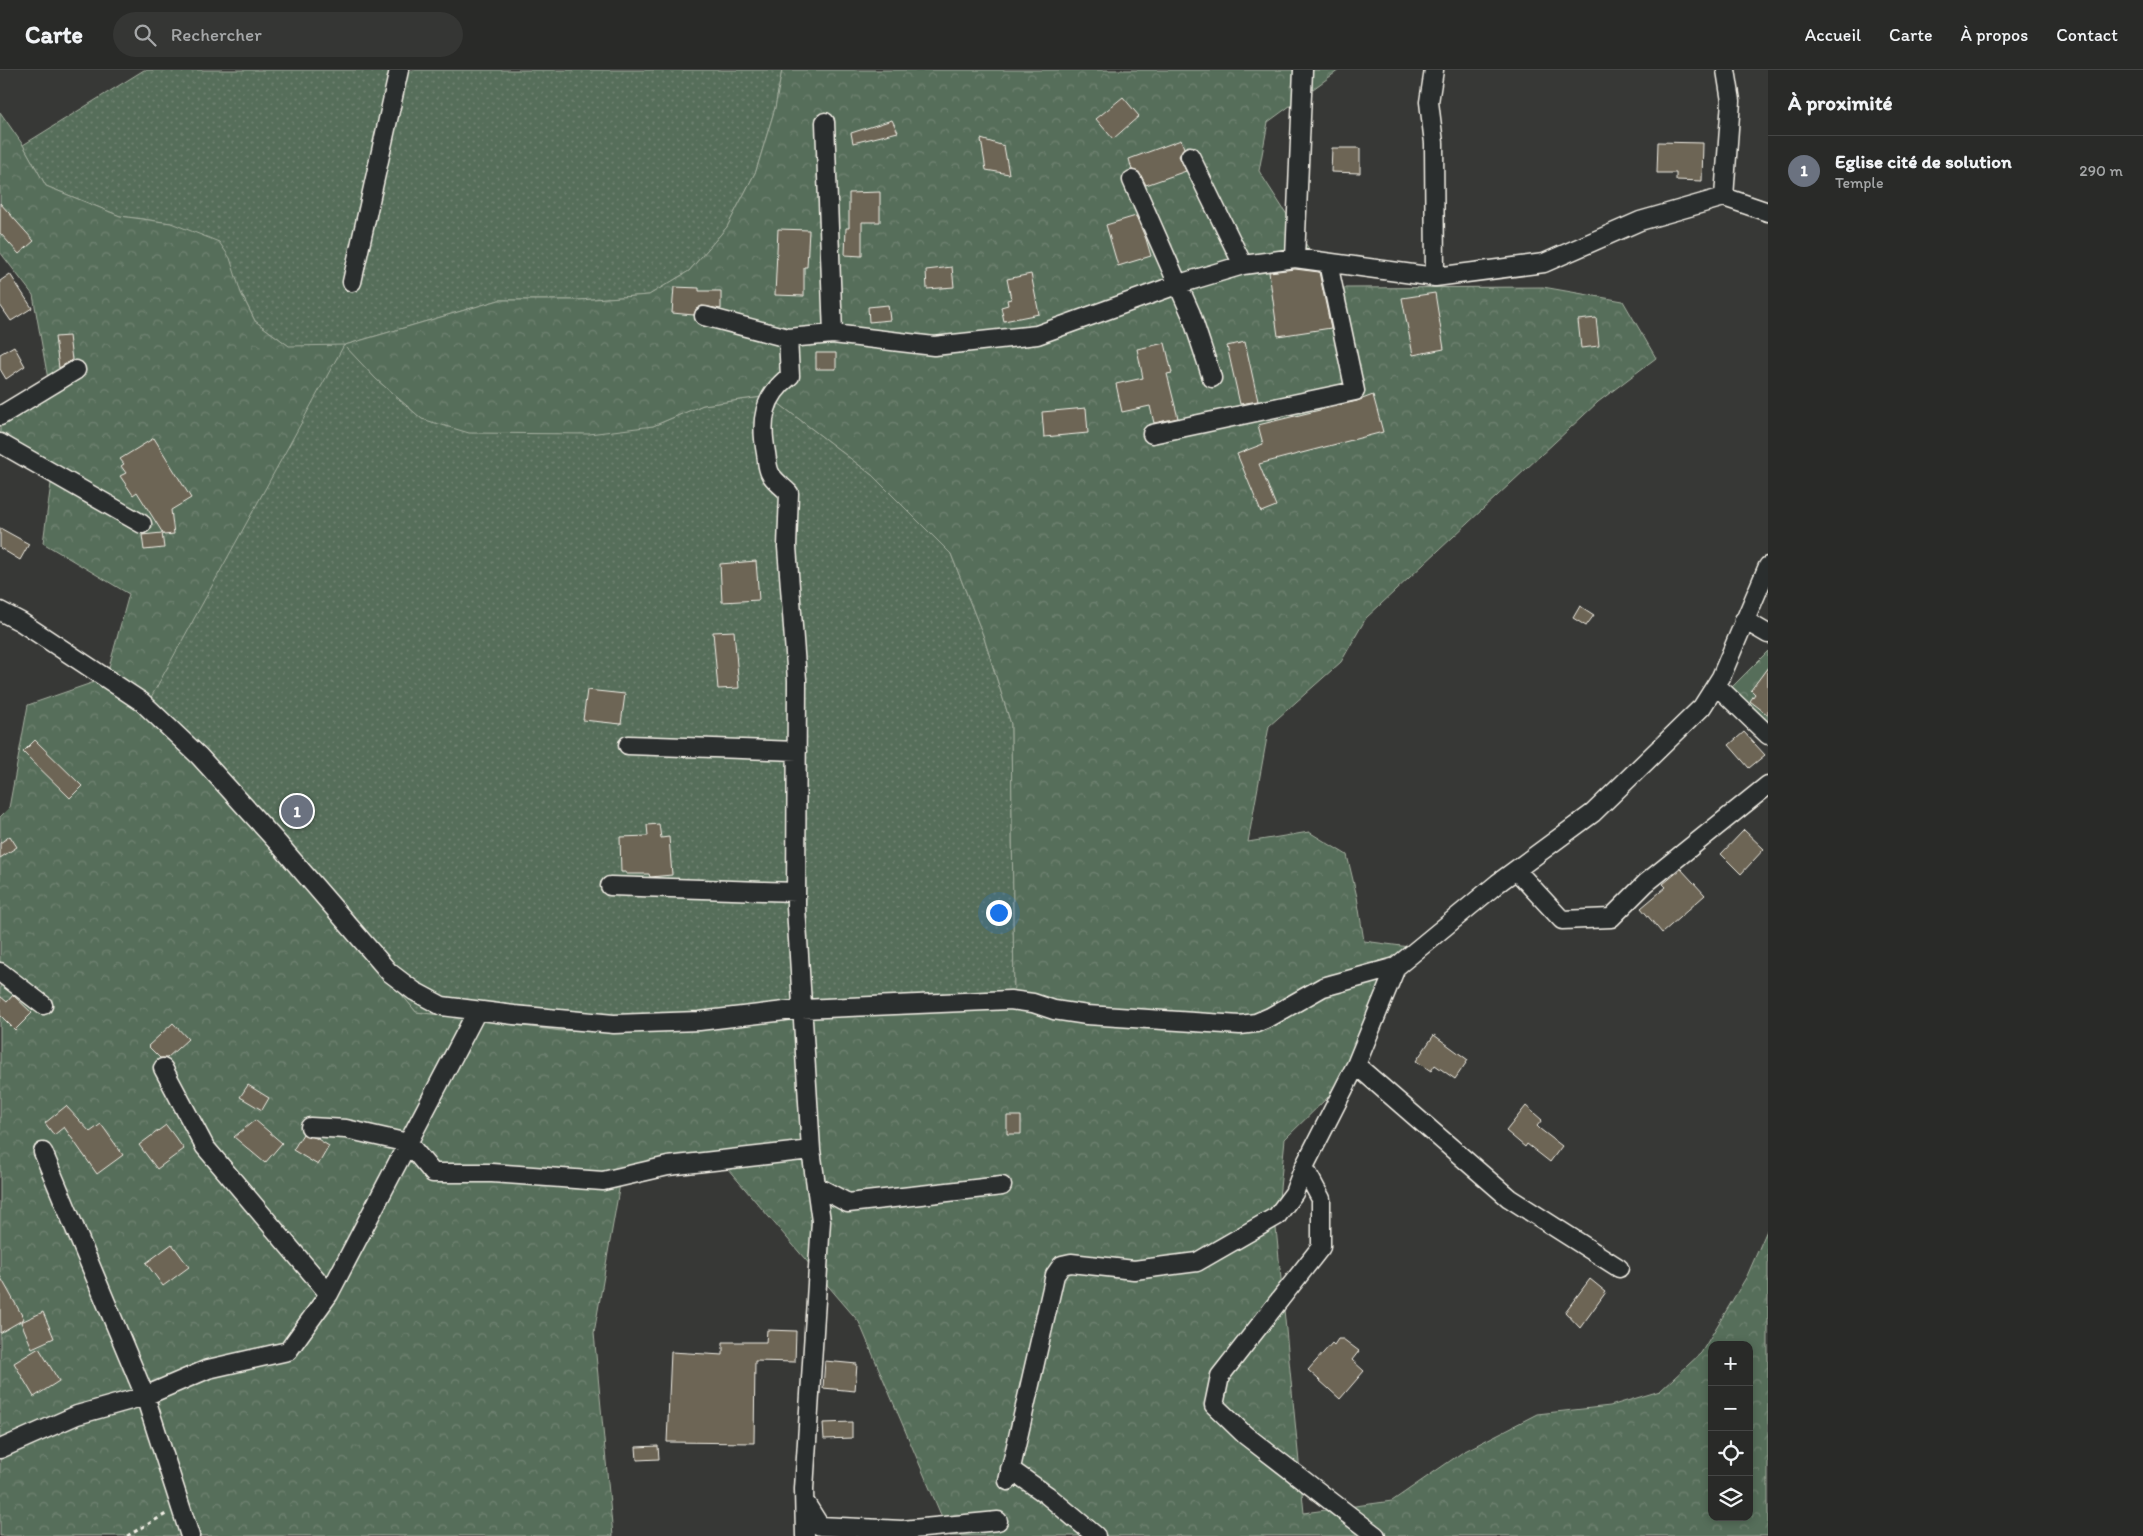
<!DOCTYPE html>
<html lang="fr">
<head>
<meta charset="utf-8">
<style>
	body { margin:0; font-family:Itim,sans-serif; background:#353634; color:#f1f3f6 }
	.controls { position:absolute; right:15px; bottom:15px; display:grid; overflow:hidden; border-radius:10px; box-shadow:0 2px 8px #0003 }
	.controls button { width:45px; height:45px; display:grid; place-items:center; padding:0; border:0; border-bottom:1px solid #454645; background:#292a28; color:#f1f3f6; font:25px sans-serif }
	.you { position:absolute; left:998px; top:842px; width:18px; height:18px; margin:-12px; border:4px solid #fff; border-radius:50%; background:#1a73e8; box-shadow:0 0 0 8px #1a73e833 }
	.badge { display:grid; place-items:center; width:32px; height:32px; border-radius:50%; background:#bca0f2; color:#fff; font-size:16px; font-weight:700 }
	.pin { position:absolute; translate:-50% -50%; border:2px solid #fff; box-shadow:0 1px 5px #0006 }
	.list { margin:0; padding:0; list-style:none }
	h2 { display:flex; justify-content:space-between; align-items:center; height:65px; margin:0; padding:0 20px; font-size:21px }
	h2 small { font-size:16px; font-weight:400; color:#a5a7a8 }
	.list li { display:grid; grid-template-columns:32px 1fr auto; gap:15px; align-items:center; box-sizing:border-box; height:70px; padding:0 20px; border-top:1px solid #454645 }
	.list b { display:block; font-size:19px; white-space:nowrap }
	.list p { margin:0; font-size:16px; white-space:nowrap; color:#a5a7a8 }
	.list em { font-size:16px; font-style:normal; color:#a5a7a8 }
	.icon { flex:none; width:28px; height:28px; fill:none; stroke:currentColor; stroke-width:2; stroke-linecap:round; stroke-linejoin:round }
	.map { position:relative; flex:none; width:1768px; height:1466px; overflow:hidden }
	header { display:flex; align-items:center; gap:30px; box-sizing:border-box; height:70px; padding:0 25px; background:#292a28; border-bottom:1px solid #454645 }
	header strong { font-size:24px }
	nav { display:flex; gap:28px; margin-inline-start:auto; font-size:18px }
	.search { width:350px; height:45px; background:#353634; display:flex; align-items:center; gap:12px; box-sizing:border-box; padding:0 18px; border-radius:28px; color:#a5a7a8; font-size:19px }
	main { display:flex }
	aside { flex:1; background:#292a28 }
	.map>svg:first-child { display:block }
</style>
</head>
<body>
<header>
<strong>Carte</strong>
<div class="search"><svg class="icon" aria-label="search" viewBox="0 0 24 24"><circle cx="10" cy="10" r="6"/><path d="M15 15l6 6"/></svg>Rechercher</div>
<nav><a>Accueil</a><a>Carte</a><a>À propos</a><a>Contact</a></nav>
</header>
<main>
<div class="map">
<svg width="1768" height="1466" viewBox="0 0 1768 1466">
	<defs>
		<pattern id="grass-dots" width="8" height="8" patternUnits="userSpaceOnUse" patternTransform="scale(1.25)"><rect width="8" height="8" fill="#576e5a"/><path d="M2 2h.1M6 6h.1" fill="none" stroke="#708372" stroke-width="1.8" stroke-linecap="round"/></pattern>
		<pattern id="forest-crowns" width="20" height="18" patternUnits="userSpaceOnUse" patternTransform="scale(1.25)"><rect width="20" height="18" fill="#576e5a"/><path d="M2 6a3 3 0 1 1 6 0M12 15a3 3 0 1 1 6 0" fill="none" stroke="#708372"/></pattern>
	</defs>
	<rect width="100%" height="100%" fill="#373836"/>
	<filter id="ink" filterUnits="userSpaceOnUse"><feTurbulence type="fractalNoise" baseFrequency=".02" numOctaves="2"/><feDisplacementMap in="SourceGraphic" scale="10" xChannelSelector="R" yChannelSelector="G"/><feConvolveMatrix kernelMatrix="1 2 1 2 8 2 1 2 1" color-interpolation-filters="sRGB"/></filter>
	<g filter="url(#ink)">
		<path fill="url(#grass-dots)" stroke="#a6b0a1" d="M144,0H782L775,38L756,101L727,157L689,201L649,225L579,230H499L345,275L376,309L422,349L653,356L703,335L769,326L872,405L951,484L983,565L1011,654L1014,926L561,961L416,942L277,772L143,642L289,276L255,251L241,223L171,153L120,146L46,116L23,75Z"/>
		<path fill="url(#forest-crowns)" stroke="#a6b0a1" fill-rule="evenodd" d="M782,0H1339L1268,52L1259,101L1309,179L1343,218L1543,217L1623,231L1656,288L1598,332L1366,548L1341,592L1269,656L1248,772L1309,762L1347,785L1357,827L1364,871L1409,877L1379,952L1330,1025L1285,1069L1276,1158L1304,1443L1392,1431L1463,1382L1537,1344L1610,1336L1660,1321L1701,1283L1747,1206L1768,1158V1466H950L859,1252L721,1091L621,1108L594,1263L613,1466H0V747L9,738L28,635L106,608L129,524L43,473L53,399L0,373V355L51,326L33,225L0,182V42L23,75L46,116L120,146L171,153L219,172L230,188L241,223L255,251L289,276L345,275L499,230H579L649,225L689,201L727,157L756,101L775,38ZM344,275L376,309L422,349L469,363L589,364L653,356L703,335L769,326L872,405L951,484L983,565L1011,654L1014,926L561,961L416,942L277,772L143,642ZM1712,1275H1749V1447H1712Z
			M1768,581V667L1729,620Z"/>
		<path fill="#6d6555" stroke="#f4f1e8" d="M1123,27L1139,46L1113,69L1096,49Z
			M892,50L898,62L853,73L851,63Z
			M981,69L1004,76L1009,104L986,100Z
			M1181,70L1184,78L1179,86L1186,101L1146,115L1139,102L1132,100L1129,89Z
			M1658,72L1703,73L1702,111L1676,110V103H1657Z
			M1332,78H1360V103L1331,102Z
			M880,122V152H862V186L845,185L846,158H849V123Z
			M0,133L34,171L19,184L0,163Z
			M1136,146L1146,169L1151,186L1118,196L1106,155Z
			M778,159L809,160L807,197H804V226L775,225Z
			M952,197L954,217L927,219L926,200Z
			M1295,199L1319,202L1331,258L1278,266L1269,202Z
			M10,204L32,238L11,251L0,235V211Z
			M1031,204L1039,244L1004,251L1001,237L1008,235L1007,230L1011,229L1007,209Z
			M674,217L699,218V221H721V239L702,236L696,239L694,245L672,243Z
			M1435,223L1444,279L1413,285L1402,228Z
			M888,235L890,250L869,252L868,237Z
			M1596,248L1599,276L1581,278L1578,250Z
			M69,266L72,290L59,298L55,267Z
			M1245,272L1258,331L1240,334L1227,276Z
			M1165,273L1172,303L1167,304L1178,348L1154,353L1150,336L1122,342L1116,314L1143,308L1137,279Z
			M14,276L25,296L6,309L0,299V284Z
			M816,283H836V299H816Z
			M1373,325L1383,362L1259,394L1276,436L1261,442L1237,384L1263,374L1258,355L1357,331Z
			M1086,338L1088,363L1044,367L1042,342Z
			M154,368L191,428L171,440L174,464L164,465L137,422L133,425L120,406L126,403L121,396L124,394L120,389Z
			M0,458L29,474L20,490L0,478Z
			M162,463L164,478L144,480L142,465Z
			M756,491L759,530L722,532L720,494Z
			M1580,536L1594,545L1586,556L1573,548Z
			M734,561L739,618L718,619L713,562Z
			M1768,597V645L1750,631L1755,624L1751,620Z
			M587,620L625,624L621,654L583,650Z
			M1744,662L1765,685L1749,698L1729,675Z
			M35,670L82,716L70,728L23,682Z
			M659,754L661,768L669,767L672,805L650,807L649,804H626V802H621L620,767L648,766L647,755Z
			M1744,760L1764,779L1741,804L1721,784Z
			M10,766L17,777L0,788V773Z
			M1681,799L1705,825L1662,863L1641,838L1666,817L1663,814Z
			M13,925L32,943L15,960L0,945V926L7,932Z
			M173,953L188,969L167,988H160L148,976Z
			M1434,965L1468,990L1455,1009L1435,995L1431,1001L1416,991Z
			M248,1015L269,1028L262,1040L240,1027Z
			M66,1036L90,1062L101,1054L123,1085L97,1104L64,1057L54,1065L45,1053Z
			M1526,1036L1542,1050L1537,1056L1540,1059L1562,1076L1550,1092L1527,1074L1525,1077L1506,1061Z
			M1007,1046H1021V1064H1007Z
			M255,1050L282,1073L265,1093L234,1067Z
			M166,1055L184,1079L157,1099L139,1075Z
			M303,1064L316,1068L329,1076L318,1095L293,1080Z
			M172,1174L189,1197L163,1216L146,1193Z
			M0,1206L24,1249L0,1263Z
			M1590,1209L1606,1222L1580,1258L1565,1242Z
			M43,1242L54,1268L32,1278L21,1252Z
			M767,1260L796,1261L795,1292L755,1291L754,1373L667,1372L671,1282L723,1285V1272H766Z
			M1338,1269H1343L1359,1281L1352,1290L1364,1301L1340,1329L1308,1300L1332,1273L1334,1275Z
			M39,1278L59,1311L34,1327L14,1293Z
			M825,1291L857,1294L855,1321L823,1318Z
			M852,1352V1368L824,1369L823,1353Z
			M658,1376L659,1389L637,1390L636,1377Z"/>
		<g fill="none" stroke-linecap="round" stroke-linejoin="round">
			<g stroke="#f4f1e8" stroke-width="21">
				<path id="minor" d="M1434,0L1429,32L1434,73L1435,207
					M825,52L833,264L934,276L1037,265L1179,214L1243,195L1295,188L1435,207L1544,193L1640,151L1724,127L1768,142
					M1190,86L1243,195
					M1132,110L1191,244L1212,308
					M1724,127L1731,31L1726,0
					M1295,188L1303,0
					M352,212L399,0
					M704,246L788,268L833,264
					M788,268L790,306C763,327 760,351 766,383C767,389 767,397 770,403C773,410 783,417 789,423L787,477L797,610L796,837L811,1080L821,1151L804,1419L805,1466
					M0,346L76,300
					M1152,364L1355,321L1328,193
					M0,373L142,454
					M0,541L21,552L142,632L199,686L277,772L389,902L414,921L442,936L514,945L614,954L699,951L802,939L1010,930L1033,933L1054,940L1087,945L1240,955L1256,953L1270,947L1323,917L1396,897L1498,813L1593,743L1702,637L1721,607L1768,496
					M1744,550L1768,564
					M1716,615L1768,665
					M628,675L797,681
					M1516,800L1562,850L1611,848L1646,813L1768,715
					M610,816L796,822
					M0,902L43,935
					M1356,995L1509,1128L1619,1198
					M163,998L205,1077L329,1224
					M310,1057L346,1059L408,1073L433,1103H492L603,1111L668,1096L811,1080
					M43,1082L145,1326L190,1466
					M1304,1097L1321,1129V1177L1220,1306L1214,1335L1245,1365L1376,1466
					M816,1116L848,1133L1002,1116
					M0,1379L77,1345L145,1326L208,1299L288,1281L329,1224L477,941
					M1010,1399L1047,1425L1096,1466
					M1008,1411L1055,1205L1062,1195L1071,1193L1134,1200L1197,1192L1277,1146L1294,1123L1304,1097L1356,995L1396,897
					M805,1432L820,1456L902,1460L998,1451"/>
			</g>
			<path stroke="#f4f1e8" stroke-width="3" stroke-dasharray="4 4" stroke-linecap="butt" d="M127,1466L166,1444"/>
			<use href="#minor" stroke="#2a2d2e" stroke-width="18"/>
		</g>
	</g>
</svg>
<div class="controls">
<button>+</button>
<button>−</button>
<button><svg class="icon" aria-label="locate" viewBox="0 0 24 24"><circle cx="12" cy="12" r="6"/><path d="M12 2v4M12 18v4M2 12h4M18 12h4"/></svg></button>
<button><svg class="icon" aria-label="layers" viewBox="0 0 24 24"><path d="M12 4l9 5-9 5-9-5zM3 14l9 5 9-5"/></svg></button>
</div>
<div class="you"></div>
<div class="pin badge" style="left:297px;top:741px;background:#6b7280">1</div>
</div>
<aside>
<h2>À proximité<small></small></h2>
<ul class="list">
<li><span class="badge" style="background:#6b7280">1</span><div><b>Eglise cité de solution</b><p>Temple</p></div><em>290 m</em></li>
</ul>
</aside>
</main>
</body>
</html>
